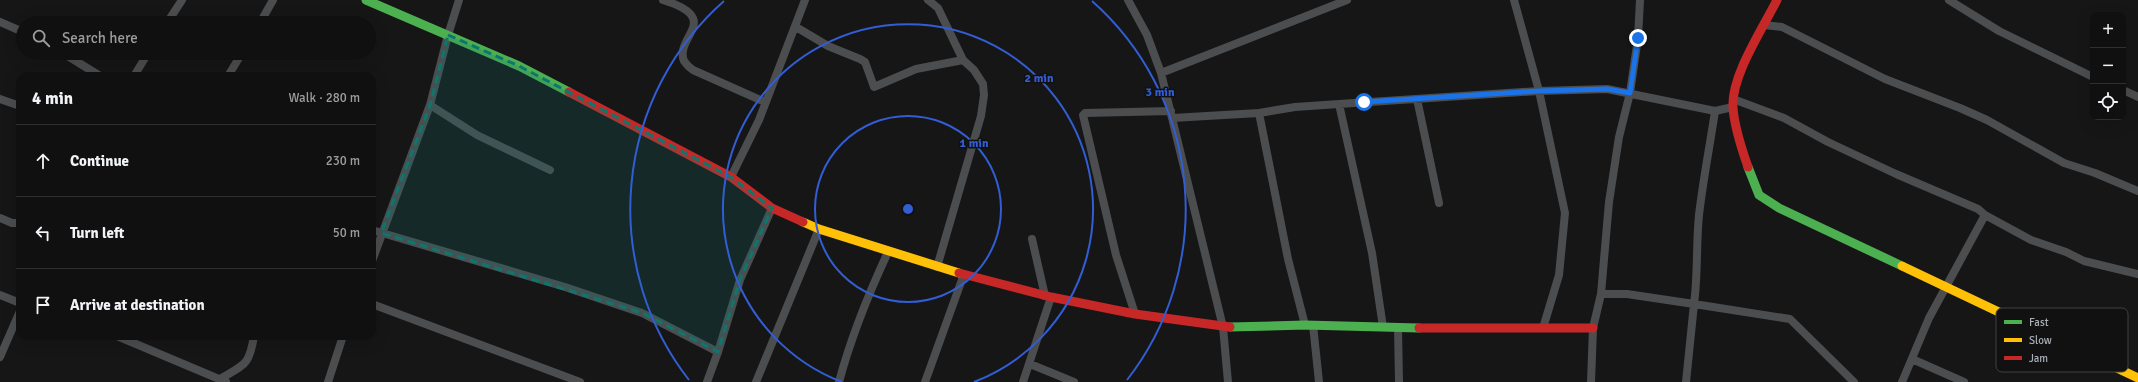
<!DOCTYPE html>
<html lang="en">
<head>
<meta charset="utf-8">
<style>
	body { margin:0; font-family:Signika,sans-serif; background:#1e1e1f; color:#f1f3f6 }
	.controls { position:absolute; right:12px; top:12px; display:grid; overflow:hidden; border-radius:8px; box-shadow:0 4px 16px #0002 }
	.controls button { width:36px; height:36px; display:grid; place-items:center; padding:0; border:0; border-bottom:1px solid #303031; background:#101011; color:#f1f3f6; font:20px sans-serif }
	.stop { position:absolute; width:12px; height:12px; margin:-9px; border:3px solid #1a73e8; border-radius:50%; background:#fff }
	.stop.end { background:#1a73e8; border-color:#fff; box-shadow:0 1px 4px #0008 }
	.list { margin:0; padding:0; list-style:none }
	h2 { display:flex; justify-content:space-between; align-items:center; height:52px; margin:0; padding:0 16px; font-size:17px }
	h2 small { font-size:13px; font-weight:400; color:#9c9d9f }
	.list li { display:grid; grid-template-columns:26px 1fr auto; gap:12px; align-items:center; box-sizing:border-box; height:72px; padding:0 16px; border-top:1px solid #303031 }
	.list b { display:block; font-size:15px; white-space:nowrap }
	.list em { font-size:13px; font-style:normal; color:#9c9d9f }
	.icon { flex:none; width:22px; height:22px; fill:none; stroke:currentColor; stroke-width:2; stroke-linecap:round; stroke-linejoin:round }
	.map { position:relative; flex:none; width:2138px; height:382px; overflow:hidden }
	.search { position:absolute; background:#101011; box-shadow:0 4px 16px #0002; left:16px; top:16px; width:360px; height:44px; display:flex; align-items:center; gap:10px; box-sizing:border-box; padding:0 14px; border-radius:22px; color:#9c9d9f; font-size:15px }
	.panel { position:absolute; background:#101011; box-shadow:0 4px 16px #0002; left:16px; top:72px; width:360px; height:268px; border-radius:12px }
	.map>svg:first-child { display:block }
</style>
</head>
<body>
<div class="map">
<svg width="2138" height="382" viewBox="0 0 2138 382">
	<rect width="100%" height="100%" fill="#161617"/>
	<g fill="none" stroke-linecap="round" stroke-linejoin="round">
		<path stroke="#4b4d4f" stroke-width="8" d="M663,0C724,19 674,37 684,61C686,64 690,68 693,70L765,102
			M928,0L938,8L963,60L974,70L983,84L984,95L981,116L937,267
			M1128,0L1147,35L1161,73L1223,327L1228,382
			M1514,0L1539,91L1565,213L1559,275L1543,328
			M1949,0L1999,31L2093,77
			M0,22L23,32
			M167,23L182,0
			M260,23L273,0
			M1764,25L1782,27L1885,79L1960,108L1987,120L2064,163L2095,173L2138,191
			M796,27L828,46L860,59L865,62L874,87L916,69L963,60
			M63,53L100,76
			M1161,73L1347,0
			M134,76L148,53
			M228,76L242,53
			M2123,90L2138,97
			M0,99L20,106
			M1417,99L1439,203
			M1733,99L1784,118L1828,142L1896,174L1978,209L1985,215L1929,318L1902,382
			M1339,104L1372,253L1383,327
			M430,105L477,135L550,170
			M1259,113L1288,259L1305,325
			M1172,118L1259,113L1295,107L1339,104L1539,91L1607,89L1715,111L1733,107
			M731,177L759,120L805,0
			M1985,215L2031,240L2066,252L2084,261L2138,274
			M0,218L12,223H19L20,219
			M372,230L565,287L642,313L718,352
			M1032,239L1045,296
			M372,261L430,105L448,35L459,0
			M1601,294H1627L1694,304C1698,275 1696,245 1699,215C1703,180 1710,145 1715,111
			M0,295L20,303
			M372,304L580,382
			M1135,314L1116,255L1083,115L1085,113L1171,111
			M1313,325L1319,382
			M1398,327L1399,382
			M117,336L226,382
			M0,357L20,311
			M1912,359L1964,382
			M1030,364L1074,382
			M220,382V379C245,364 249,366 254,336
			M328,382L343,336
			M707,382L718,352L740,280L772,208
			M756,382L819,229
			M839,382C851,337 868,295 888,252
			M925,382L964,274
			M1023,382L1051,297
			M1591,382L1593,328L1601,294L1609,202L1619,137L1630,93L1638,38L1640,0
			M1686,382L1694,304L1790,319L1854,382"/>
		<path stroke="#4caf50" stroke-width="9" d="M366,0L519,66L569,92
			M1748,167L1759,195L1779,208L1902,266
			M1230,327L1305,325L1419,328"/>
		<path stroke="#ffc107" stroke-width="9" d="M803,222L819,229L959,273
			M1902,266L2138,378"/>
		<path stroke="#c62828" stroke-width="9" d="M569,92L731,177L772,208L803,222
			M1748,167C1742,150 1734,125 1733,107C1731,76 1763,28 1777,0
			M959,273L1051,297L1135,314L1230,327
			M1419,328H1593"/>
	</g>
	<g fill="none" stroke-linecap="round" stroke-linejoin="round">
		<path stroke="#1a73e8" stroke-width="5" d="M1364,102L1539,91L1607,89L1630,93L1638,38"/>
	</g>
	<path fill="#0f766e" fill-opacity="0.2" stroke="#0f766e" stroke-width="3" stroke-dasharray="8 5" stroke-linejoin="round" d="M448,35L519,66L731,177L772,208L740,280L718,352L642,313L381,233L430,105Z"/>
	<g fill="none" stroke="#325dd3" stroke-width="2">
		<circle cx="908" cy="209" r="93"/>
		<path d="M842 382A185 185 0 1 1 974 382"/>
		<path d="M689 380A278 278 0 0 1 724 1M1092 1A278 278 0 0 1 1127 380"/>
	</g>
	<rect x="1996" y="308" width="132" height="64" rx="6" fill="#111112" stroke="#3f4043" stroke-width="1"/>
	<rect x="2004" y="320" width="18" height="4" fill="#4caf50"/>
	<rect x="2004" y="338" width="18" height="4" fill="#ffc107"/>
	<rect x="2004" y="356" width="18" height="4" fill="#c62828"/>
	<g font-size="11" fill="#a9afb6">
		<text x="2029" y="326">Fast</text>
		<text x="2029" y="344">Slow</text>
		<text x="2029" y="362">Jam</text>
	</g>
	<circle cx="908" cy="209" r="6" fill="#325dd3" stroke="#111112" stroke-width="2"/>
	<g font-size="12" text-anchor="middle" font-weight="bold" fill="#325dd3" stroke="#111112" stroke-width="3" stroke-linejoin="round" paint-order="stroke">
		<text x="1039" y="82">2 min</text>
		<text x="1160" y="96">3 min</text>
		<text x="974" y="147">1 min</text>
	</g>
</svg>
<div class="controls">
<button>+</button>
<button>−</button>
<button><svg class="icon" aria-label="locate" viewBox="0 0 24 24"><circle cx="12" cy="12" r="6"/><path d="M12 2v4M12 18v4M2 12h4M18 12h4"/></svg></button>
</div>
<div class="stop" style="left:1364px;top:102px"></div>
<div class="stop end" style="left:1638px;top:38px"></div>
<div class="search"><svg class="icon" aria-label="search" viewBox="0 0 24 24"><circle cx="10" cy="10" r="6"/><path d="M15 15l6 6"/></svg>Search here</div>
<section class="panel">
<h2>4 min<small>Walk · 280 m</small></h2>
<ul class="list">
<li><svg class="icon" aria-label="ahead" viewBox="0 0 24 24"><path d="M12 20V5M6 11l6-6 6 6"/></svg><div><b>Continue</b></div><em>230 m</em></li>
<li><svg class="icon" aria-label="left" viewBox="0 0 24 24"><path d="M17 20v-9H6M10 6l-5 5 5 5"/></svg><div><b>Turn left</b></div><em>50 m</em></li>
<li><svg class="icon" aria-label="arrive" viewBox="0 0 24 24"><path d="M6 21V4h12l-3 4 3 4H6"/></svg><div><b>Arrive at destination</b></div></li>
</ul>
</section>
</div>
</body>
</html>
